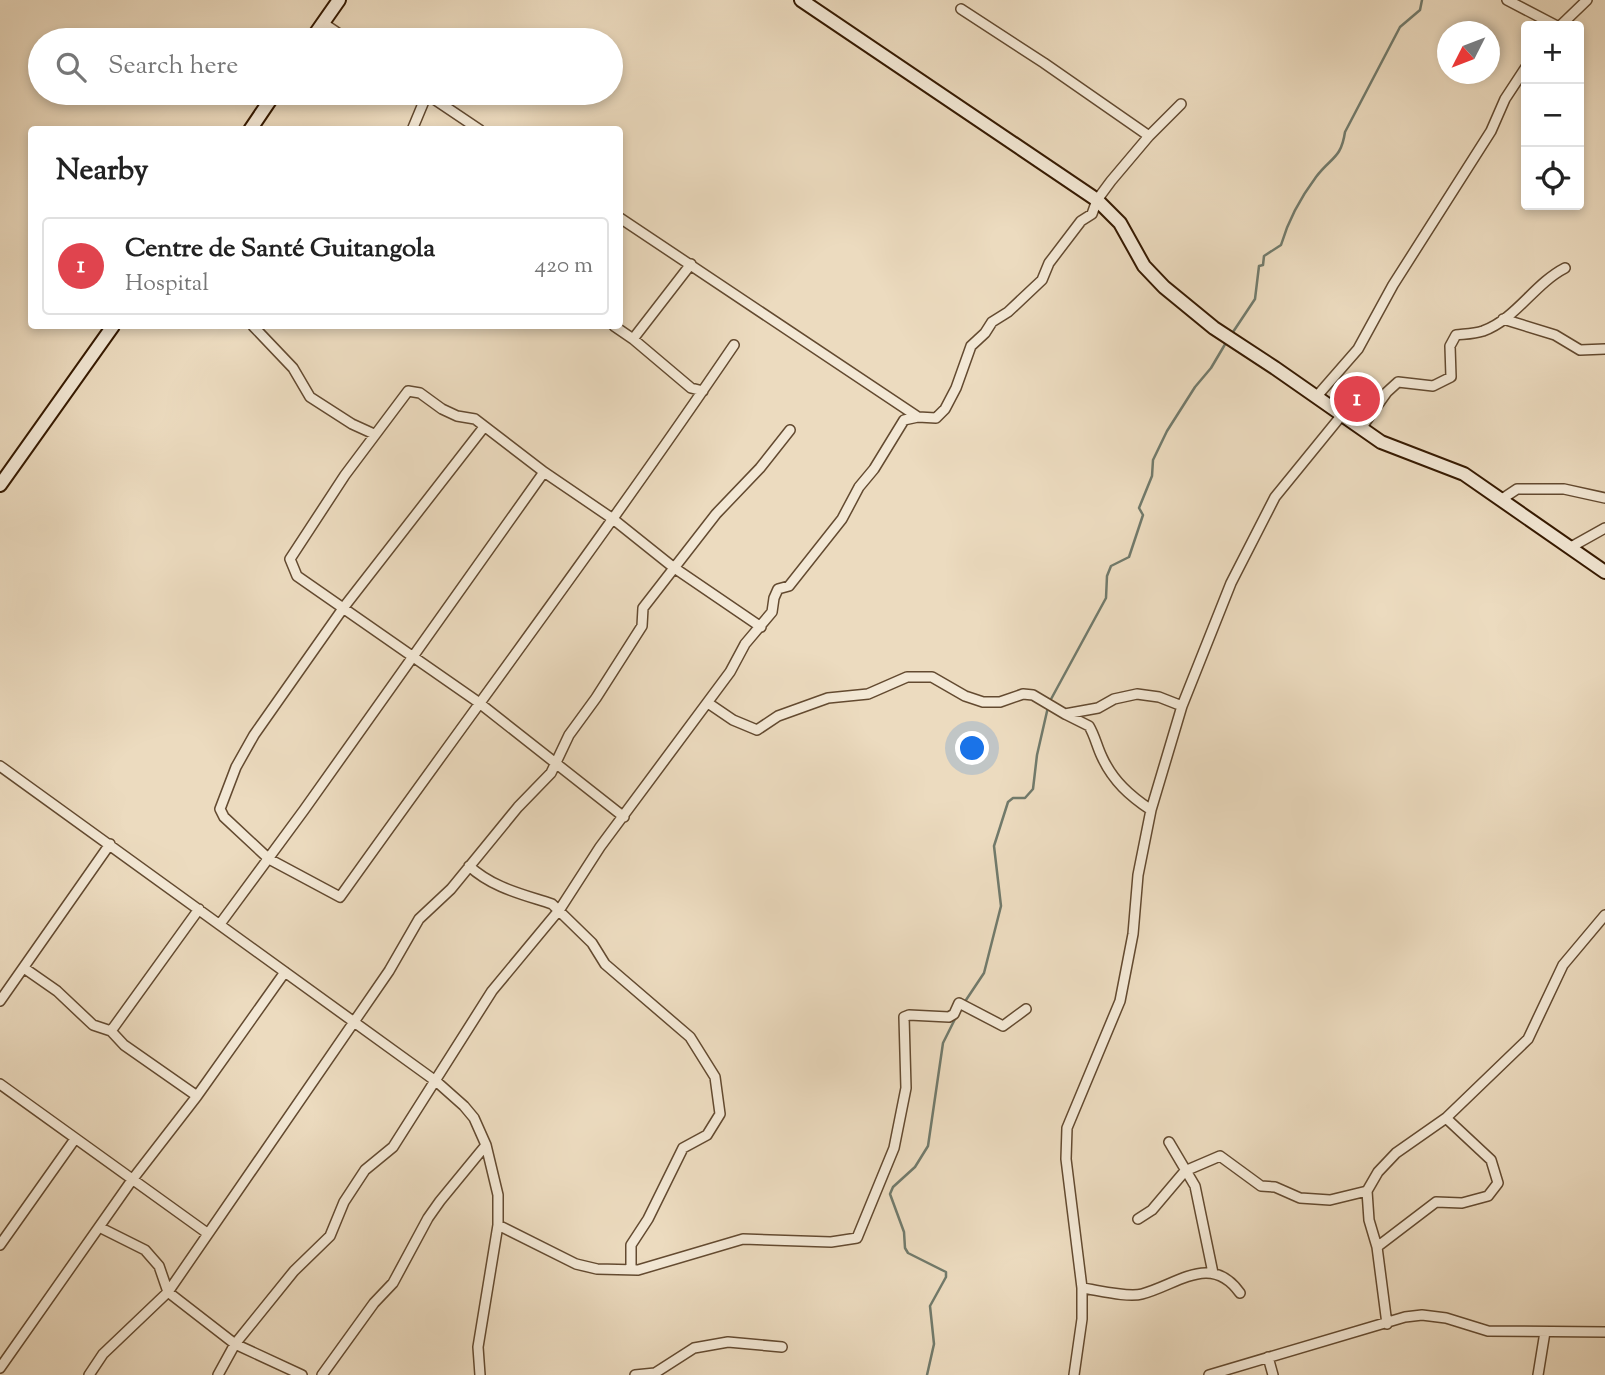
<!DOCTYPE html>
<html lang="en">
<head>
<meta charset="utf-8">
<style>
	body { margin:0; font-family:"Sorts Mill Goudy",serif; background:#f6f6f6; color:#222 }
	.controls { position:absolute; right:21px; top:21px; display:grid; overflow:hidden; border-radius:7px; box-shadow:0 4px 10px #0003 }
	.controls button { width:63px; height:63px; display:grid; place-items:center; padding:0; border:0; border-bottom:2px solid #e0e0e0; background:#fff; color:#222; font:35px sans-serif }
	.compass { position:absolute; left:1437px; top:21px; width:63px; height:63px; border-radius:50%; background:#fff; box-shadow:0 4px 10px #0003; rotate:228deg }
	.you { position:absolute; left:973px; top:749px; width:24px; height:24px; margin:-18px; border:5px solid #fff; border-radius:50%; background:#1a73e8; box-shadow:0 0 0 10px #1a73e833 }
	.badge { display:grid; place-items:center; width:46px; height:46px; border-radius:50%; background:#2563eb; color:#fff; font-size:23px; font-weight:700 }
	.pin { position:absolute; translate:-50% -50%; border:4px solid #fff; box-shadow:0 2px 7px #0006 }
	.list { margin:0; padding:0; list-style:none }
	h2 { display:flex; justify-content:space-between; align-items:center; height:91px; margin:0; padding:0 28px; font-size:30px }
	h2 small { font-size:23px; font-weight:400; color:#767676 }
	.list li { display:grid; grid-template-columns:46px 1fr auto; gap:21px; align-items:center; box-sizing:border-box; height:98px; margin:0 14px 14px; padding:0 14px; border:2px solid #e0e0e0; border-radius:7px }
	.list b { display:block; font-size:26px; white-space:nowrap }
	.list p { margin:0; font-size:23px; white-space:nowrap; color:#767676 }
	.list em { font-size:23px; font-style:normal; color:#767676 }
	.icon { flex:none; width:38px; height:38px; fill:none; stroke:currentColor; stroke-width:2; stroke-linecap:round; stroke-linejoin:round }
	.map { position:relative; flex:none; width:1605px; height:1375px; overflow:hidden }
	.search { position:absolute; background:#fff; box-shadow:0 4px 10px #0003; left:28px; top:28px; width:595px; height:77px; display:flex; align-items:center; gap:18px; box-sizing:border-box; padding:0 24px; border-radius:38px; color:#767676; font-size:26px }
	.panel { position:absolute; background:#fff; box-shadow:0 4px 10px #0003; left:28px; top:126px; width:595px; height:203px; border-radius:7px }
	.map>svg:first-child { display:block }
</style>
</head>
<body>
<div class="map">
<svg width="1605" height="1375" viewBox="0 0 1605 1375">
	<rect width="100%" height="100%" fill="#ecdbbf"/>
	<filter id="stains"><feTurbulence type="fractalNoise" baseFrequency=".00286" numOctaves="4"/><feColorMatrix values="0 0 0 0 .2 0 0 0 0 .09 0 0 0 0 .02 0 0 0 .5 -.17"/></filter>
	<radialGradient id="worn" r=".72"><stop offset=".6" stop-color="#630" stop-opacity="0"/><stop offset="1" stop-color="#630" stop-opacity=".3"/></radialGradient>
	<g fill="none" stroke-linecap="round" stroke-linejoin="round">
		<path stroke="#717a6b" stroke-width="2.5" d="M1231,335L1255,299L1259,266L1263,265L1264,256L1281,245C1288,221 1301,197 1316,177C1331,157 1341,159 1345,132L1400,27L1420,10L1422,0
			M1050,701L1106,598L1107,576L1111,566L1129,557L1143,515L1139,508L1152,476L1153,460L1167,431L1195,387L1211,368L1227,341
			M964,1003L984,973L1001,906L994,846L1008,802L1013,798H1025L1033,789L1037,755L1048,707
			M927,1375L934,1344L930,1306L946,1277V1272L908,1253L905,1248L904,1232L890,1194L893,1187L915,1167L928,1146L943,1043L957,1015"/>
		<g stroke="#634a30" stroke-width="12">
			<path id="street" d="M1507,0L1557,26
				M961,9L1044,63L1149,136
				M323,23L348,40
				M1560,26L1587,0
				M425,93L480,130
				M412,130L427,94
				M620,218L918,417
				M1503,319L1555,335L1580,350L1605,349
				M253,326L293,368L310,397L352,424L374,434
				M614,326L633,339L691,388L703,391
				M633,339L691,264
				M1317,396L1358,349L1393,285L1491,131L1505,99L1526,67
				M484,427L344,607L254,735L236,767L220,809L224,817L269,859L340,897C471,713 607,532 734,345
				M1362,427L1387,392L1398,382L1433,386L1451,377L1450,346L1456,335C1464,334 1474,334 1483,331C1516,319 1534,284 1565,268
				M1502,499L1517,489H1564L1605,498
				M1571,547L1605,528
				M708,703L733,720L757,730L778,716L828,698L868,694L907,677H932L965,696L983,702H1000L1023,694L1033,695L1065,714L1098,708L1114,699L1137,694L1159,697L1182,706
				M1065,714L1089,726C1095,736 1097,747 1102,757C1113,781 1130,796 1151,810
				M0,766L437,1082L464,1106L474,1118L486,1145L498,1195V1225L478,1347L480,1375
				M624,817L478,702L297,576L290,559L345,475L408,391L420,393L442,409L457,416L475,419L544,472L613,519L673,567L761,627
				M469,866C493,888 522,894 552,904L592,943L605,964L690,1037L715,1077L720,1114L707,1135L683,1148L648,1219L631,1245V1270
				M220,924L304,810L544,472
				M24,968L57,991L93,1025L111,1031L124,1045L197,1096
				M0,1001L110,844
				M111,1031L199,909
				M0,1084L207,1233
				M1169,1142L1195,1186L1213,1273
				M1138,1219L1152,1210L1185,1171L1220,1156L1261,1186L1275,1187L1300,1198L1330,1200L1367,1191
				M498,1225L576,1264L597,1269L638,1270L743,1239L831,1242L857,1238L894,1148L906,1088L904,1017L909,1015L949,1017L954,1014L959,1003L1003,1026L1026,1009
				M99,1227L145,1250L159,1266L168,1292L235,1344L302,1375
				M0,1245L75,1139
				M1377,1247L1436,1202L1462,1203L1488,1196L1498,1183L1491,1160L1446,1118
				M1082,1288C1097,1290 1128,1298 1142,1294C1177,1285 1211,1252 1240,1293
				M1387,1324L1377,1247L1369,1220L1367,1191L1378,1172L1396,1153L1446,1118L1528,1039L1563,965L1605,915
				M1268,1357L1273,1375
				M0,1368L132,1180L197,1096L285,972
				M89,1375L103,1354L168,1292L389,971L419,919L451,889L518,807L551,773L569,735L596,698L642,626L643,608L716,514L760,468L790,430
				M218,1375L235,1344L294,1271L330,1236L344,1202L365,1170L393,1147L492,991L560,909L600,847L730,672L745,644L772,612L774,598L778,589L789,586L842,519L859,487L874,469L904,420L918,417L936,418L945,409L956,388L971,346L985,333L992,322L1008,312L1042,280L1049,263L1081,221L1092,214L1097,200L1111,181L1149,136L1181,104
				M322,1375L374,1303L393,1283L428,1218L440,1201L486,1145
				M635,1375L655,1373L694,1348L728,1342L782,1347
				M1074,1375L1082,1319V1288L1066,1159L1067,1128L1120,1001L1133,934L1138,875L1151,810L1182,706L1231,583L1275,497L1341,416
				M1209,1375L1405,1317L1422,1315L1446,1318L1488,1331L1605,1332
				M1538,1375L1545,1332"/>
		</g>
		<g stroke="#351900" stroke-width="16">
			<path id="secondary" d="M801,0L1097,200L1120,223L1144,266L1164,287L1214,328L1275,368L1381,442L1464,474L1605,572
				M311,40L339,0
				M250,130L275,93
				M0,485L113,326"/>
		</g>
		<use href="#street" stroke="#f3e8d5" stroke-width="9"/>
		<use href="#secondary" stroke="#f3e8d5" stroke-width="12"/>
	</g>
	<rect width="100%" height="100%" filter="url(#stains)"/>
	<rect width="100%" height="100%" fill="url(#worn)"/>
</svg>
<div class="controls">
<button>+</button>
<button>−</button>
<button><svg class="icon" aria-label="locate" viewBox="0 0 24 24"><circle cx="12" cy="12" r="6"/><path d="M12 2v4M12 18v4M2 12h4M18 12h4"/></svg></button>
</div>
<svg class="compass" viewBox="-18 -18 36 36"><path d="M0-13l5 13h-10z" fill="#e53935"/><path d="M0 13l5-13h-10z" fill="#767676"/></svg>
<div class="you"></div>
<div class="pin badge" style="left:1357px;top:399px;background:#e0444e">1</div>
<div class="search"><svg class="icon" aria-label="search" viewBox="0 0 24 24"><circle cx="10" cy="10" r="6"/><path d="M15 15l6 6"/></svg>Search here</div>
<section class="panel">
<h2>Nearby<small></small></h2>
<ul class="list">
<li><span class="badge" style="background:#e0444e">1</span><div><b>Centre de Santé Guitangola</b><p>Hospital</p></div><em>420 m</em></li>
</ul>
</section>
</div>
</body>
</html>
